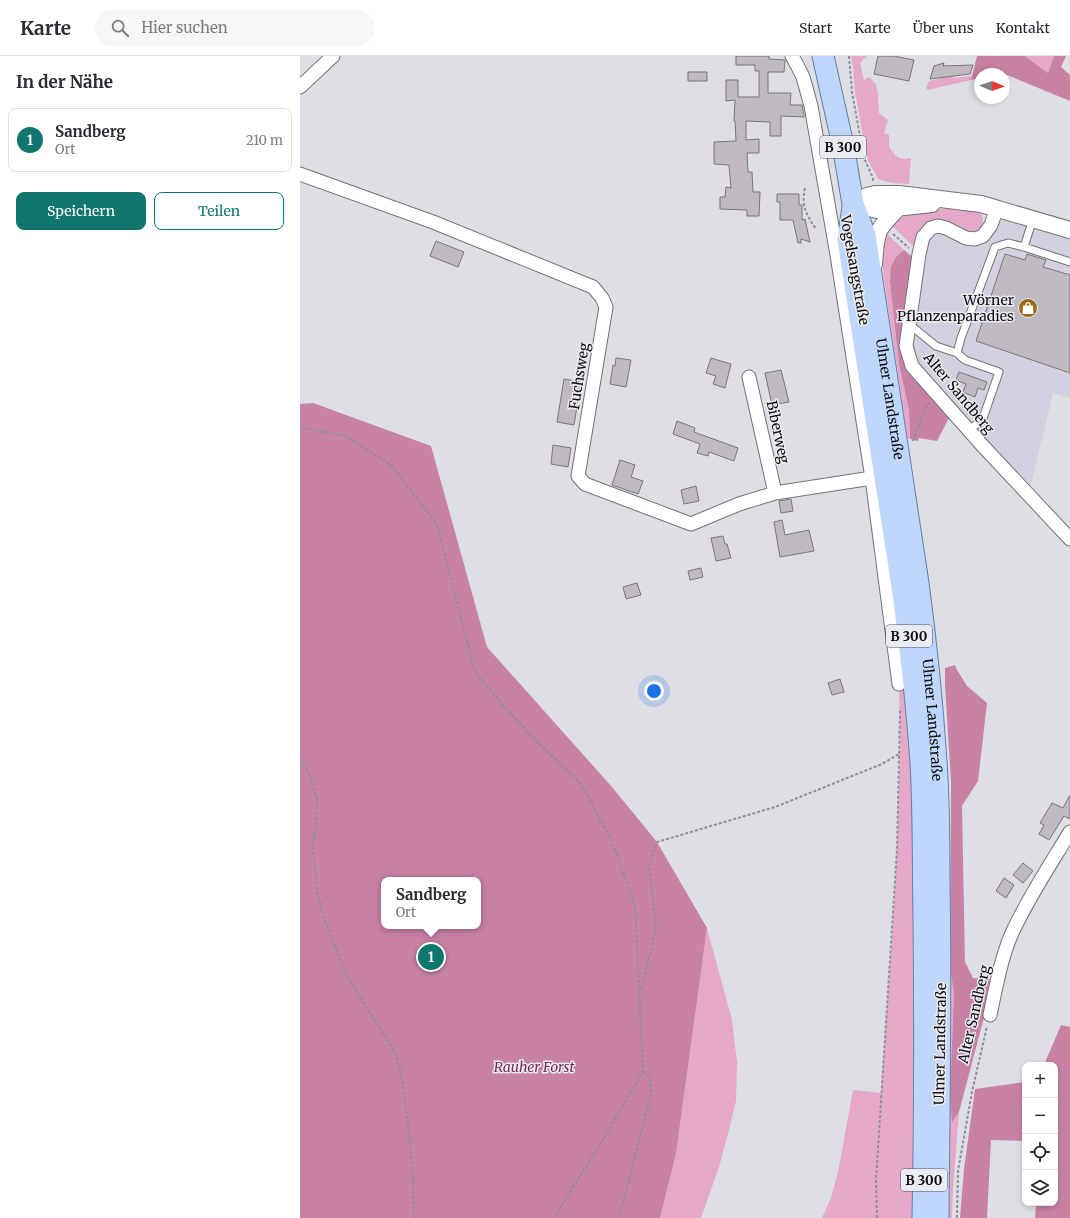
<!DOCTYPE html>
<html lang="de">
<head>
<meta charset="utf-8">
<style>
	body { margin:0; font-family:Merriweather,serif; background:#f7f7f7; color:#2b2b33 }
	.controls { position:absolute; right:12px; bottom:12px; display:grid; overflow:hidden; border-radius:8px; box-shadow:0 2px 6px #0003 }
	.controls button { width:36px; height:36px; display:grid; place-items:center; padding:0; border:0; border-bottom:1px solid #e1e1e2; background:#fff; color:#2b2b33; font:20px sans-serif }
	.compass { position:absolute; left:674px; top:12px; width:36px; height:36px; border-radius:50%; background:#fff; box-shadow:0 2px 6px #0003; rotate:92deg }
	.you { position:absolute; left:354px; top:635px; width:14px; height:14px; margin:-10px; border:3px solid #fff; border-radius:50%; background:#1a73e8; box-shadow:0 0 0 6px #1a73e833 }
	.badge { display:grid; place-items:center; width:26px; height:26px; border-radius:50%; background:#0f766e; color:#fff; font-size:13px; font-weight:700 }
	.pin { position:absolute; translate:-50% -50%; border:2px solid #fff; box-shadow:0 1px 4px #0006 }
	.popup { position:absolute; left:81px; top:821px; width:100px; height:52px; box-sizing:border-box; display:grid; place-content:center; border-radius:8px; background:#fff; filter:drop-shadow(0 1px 3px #0005); font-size:13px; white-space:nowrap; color:#7c7c81 }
	.popup b { font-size:15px; color:#2b2b33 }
	.popup::after { content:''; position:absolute; left:50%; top:100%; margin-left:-8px; border:8px solid transparent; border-top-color:#fff }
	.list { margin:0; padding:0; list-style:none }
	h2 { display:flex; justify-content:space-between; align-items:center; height:52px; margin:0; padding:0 16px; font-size:17px }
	h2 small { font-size:13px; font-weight:400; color:#7c7c81 }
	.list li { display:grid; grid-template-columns:26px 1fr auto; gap:12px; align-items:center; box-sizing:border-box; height:64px; margin:0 8px 8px; padding:0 8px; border:1px solid #e1e1e2; border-radius:8px }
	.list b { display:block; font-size:15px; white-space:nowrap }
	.list p { margin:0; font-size:13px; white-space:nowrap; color:#7c7c81 }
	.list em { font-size:13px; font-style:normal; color:#7c7c81 }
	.actions { display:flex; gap:8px; padding:12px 16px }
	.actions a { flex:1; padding:9px 0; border:1px solid #0f766e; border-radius:8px; text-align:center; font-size:14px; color:#0f766e }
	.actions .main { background:#0f766e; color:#fff }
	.icon { flex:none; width:22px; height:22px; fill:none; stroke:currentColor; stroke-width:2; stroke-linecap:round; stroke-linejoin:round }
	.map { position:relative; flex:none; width:770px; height:1162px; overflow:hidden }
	header { display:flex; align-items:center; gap:24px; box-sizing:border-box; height:56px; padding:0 20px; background:#fff; border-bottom:1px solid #e1e1e2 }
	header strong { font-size:19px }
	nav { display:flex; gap:22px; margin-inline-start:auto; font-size:14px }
	.search { width:280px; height:36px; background:#f7f7f7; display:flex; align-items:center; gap:10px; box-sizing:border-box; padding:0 14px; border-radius:22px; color:#7c7c81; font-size:15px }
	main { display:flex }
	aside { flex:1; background:#fff }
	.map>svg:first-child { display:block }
</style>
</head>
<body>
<header>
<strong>Karte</strong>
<div class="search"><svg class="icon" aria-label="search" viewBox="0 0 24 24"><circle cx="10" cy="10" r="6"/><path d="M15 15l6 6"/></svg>Hier suchen</div>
<nav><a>Start</a><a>Karte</a><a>Über uns</a><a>Kontakt</a></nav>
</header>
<main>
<aside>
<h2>In der Nähe<small></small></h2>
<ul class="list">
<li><span class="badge">1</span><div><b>Sandberg</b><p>Ort</p></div><em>210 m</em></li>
</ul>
<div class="actions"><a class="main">Speichern</a><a>Teilen</a></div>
</aside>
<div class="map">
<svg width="770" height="1162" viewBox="0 0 770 1162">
	<rect width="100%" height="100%" fill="#dedee5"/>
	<path fill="#d1d1df" d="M709,162L770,182V342L753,337L730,432L617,311L610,286L627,190L633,180L642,178L651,181L693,173L699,166Z"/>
	<path fill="#e6a8c8" d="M551,0H567L560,7L564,24L569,21L576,28L578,38L579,57L588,64L584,77L589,79V91L596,100L602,103L611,102L609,128L592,127L578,123L568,104L563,81L555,36L553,11Z
		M725,0H754L748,17Z
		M641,20H653V22L672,20L671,24L628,34L626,32L629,25L639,23Z
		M653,152C660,153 669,152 676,154C685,157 685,169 678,174C675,176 672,176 669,176L645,166L616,184L613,190L591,169L601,161L615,156Z
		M586,177L604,194L596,201L590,226L599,308L609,354L610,383L604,381L605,370L602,345L584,224L581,197Z
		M607,626L615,723V1162H522L531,1142L539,1111L553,1034L581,1037C590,901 603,765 599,628Z
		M407,872L432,964L437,1006L436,1045L429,1074L419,1111L401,1162H360L376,1098Z
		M650,913L654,937L650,1038L653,1066L659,1056L653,1133L652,1162H646Z"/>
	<path fill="#c882a6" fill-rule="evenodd" d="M677,0H725L748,17L754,0H766L761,11L770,19V45L707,19H704V18H680V22L671,24Z
		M604,194L614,202L603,295L650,360L637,385L619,382L618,385L610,383L609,354L599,308L590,226L591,211L596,201Z
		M13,347L131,390L187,591L312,731L357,786L407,872L376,1098L360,1162H0V348ZM84,824H178V870H84Z
		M655,609L656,612L667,630L687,647L678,725L662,750L665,906L673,922L692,923L686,954L659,1056L652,1067L650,1038L654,937L650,913L651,726L645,629V612Z
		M761,969L770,971V1162H735L736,1147H755V1009H744Z
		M725,1026V1085L691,1084L687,1162H660L664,1113L675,1033Z"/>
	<path fill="#bebac0" stroke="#79757a" d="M436,0H469V3L485,4L484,16H468V37H491L490,49H502L504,59V61L481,60V80H470V66L446,65V84L459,83V97H447L448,116H452L453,136H460L459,160H447V154L420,153V141H425L426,131L431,132L429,109L414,108V86L436,85L435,65H434L435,44L426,45V24H438V41H459V15H455V9H436Z
		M578,0H594L614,4L609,25L574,18Z
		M644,7L643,10L673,9L670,18L630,23L634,10Z
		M388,16H407V25H388Z
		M477,138H499V149H502V164L505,163L510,186L501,183V187H498L493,164H480V146H477Z
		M136,185L164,196L158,211L130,200Z
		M705,198L725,204L727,198L746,204L743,211L770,219V317L676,285Z
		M316,302L331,304L326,331L310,328L313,309L315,310Z
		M411,302L431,308L425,332L413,328L416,320L406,317Z
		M481,314L489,346L472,349L465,317Z
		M659,316L687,326L684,334L678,332L675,341L663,336L666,328L656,324Z
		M264,323L281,326L274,369L257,366Z
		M377,365L395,372L394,376L438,392L434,405L409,396L408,400L397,397L400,388L373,378Z
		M253,389L271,392L268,411L251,408Z
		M320,404L335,409L331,421L343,425L338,438L312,429Z
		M396,430L399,445L384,448L381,434Z
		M491,443L493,455L481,457L479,445Z
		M482,464L485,479L509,474L514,495L480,501L474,466Z
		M423,480L425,488H427L431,502L416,505L411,482Z
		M401,512L403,521L390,524L388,515Z
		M337,527L341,539L326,543L323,531Z
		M540,623L544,636L532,639L528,627Z
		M770,739V763L764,760L749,784L739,778L744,769L740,767L752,747L763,752Z
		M723,807L733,815L723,827L713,819Z
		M704,822L714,829L706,842L696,835Z"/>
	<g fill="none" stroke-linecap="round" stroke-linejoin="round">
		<g stroke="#737379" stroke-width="9">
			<path id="service" d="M724,191L770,206
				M609,268L636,290L657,297
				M668,374L682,365L699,316L665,304L657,297L661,282L695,191L708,187L724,191L733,163"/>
		</g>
		<g stroke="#737379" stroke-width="15">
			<path id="minor" d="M492,0L497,9L503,21L511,50L537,199L572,422L599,628
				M0,31L33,0
				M0,118L133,166L293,231L302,242L306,251L278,420L285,428L391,468L439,448L475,437L572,422
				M697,152L691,169L683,180L675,183L666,182L646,172L638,170L631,172L623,181L619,198L606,290L612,310L681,388L770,483
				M449,321L475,437
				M690,959C696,931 701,902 712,877C728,842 750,809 770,776"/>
		</g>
		<g stroke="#737379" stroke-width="18">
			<path id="tertiary" d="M553,148L567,140L575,138H599L681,148L770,174
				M553,148L577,154L632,148
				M574,208C575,198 575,185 579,175C583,167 592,159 598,152"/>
		</g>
		<g stroke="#637fa6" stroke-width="23">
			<g id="primary">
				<path id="s1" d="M523,0L543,89L553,148L565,179L618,527C626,586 632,645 636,705C639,745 639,786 639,826C641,938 639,1050 638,1162"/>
				<path d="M553,151L548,184L602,530C610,589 617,648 621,707C624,759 623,811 624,863C625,963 625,1062 623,1162"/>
			</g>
		</g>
		<path stroke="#8f8f95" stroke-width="2" stroke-dasharray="3 2" stroke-linecap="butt" d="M549,0L552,36L564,102L573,122V126
			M505,132C501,150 506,158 516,173
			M593,178L609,192
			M0,371L45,380L92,410L137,468L175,617L231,680L281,728L311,783L335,849L343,1014L312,1069L254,1162
			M613,385L625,352L629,347
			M0,705L10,720L17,744L16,766L13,791L17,834L23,859L45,916L71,959L94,994L101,1016L110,1086L113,1126L114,1162
			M341,933L347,911L356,870L349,809L357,786L475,751L582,708L599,698
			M319,1162L351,1038L350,1023L343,1014
			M577,1162L576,1124L597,793L600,654
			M657,1162L658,1115L672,1036L687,970"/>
		<use href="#service" stroke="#fff" stroke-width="7"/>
		<use href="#minor" stroke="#fff" stroke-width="13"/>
		<use href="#tertiary" stroke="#fff" stroke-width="16"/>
		<use href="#primary" stroke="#bed7fb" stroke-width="21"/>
	</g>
	<defs>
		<g id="shop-disc" transform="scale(1)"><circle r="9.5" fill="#956915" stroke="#ebebf2"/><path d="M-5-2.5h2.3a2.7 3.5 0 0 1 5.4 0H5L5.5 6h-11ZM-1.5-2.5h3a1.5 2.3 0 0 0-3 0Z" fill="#fff"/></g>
	</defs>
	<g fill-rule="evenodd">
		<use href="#shop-disc" x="728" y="252"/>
	</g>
	<g text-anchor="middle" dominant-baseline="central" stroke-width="3" stroke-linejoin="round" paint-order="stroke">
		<g fill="#ebebf2" stroke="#505053" stroke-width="1">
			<rect x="520" y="80" width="46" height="22" rx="3"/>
			<rect x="586" y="569" width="46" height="22" rx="3"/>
			<rect x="601" y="1113" width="46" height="22" rx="3"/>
		</g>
		<g font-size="13" font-weight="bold" fill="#0d0d0f">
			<text x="543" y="91">B 300</text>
			<text x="609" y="580">B 300</text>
			<text x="624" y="1124">B 300</text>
		</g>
		<g font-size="14" fill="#0d0d0f" stroke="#ebebf2">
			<text transform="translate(555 214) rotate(80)">Vogelsangstraße</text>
			<text transform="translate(279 320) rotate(-81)">Fuchsweg</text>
			<text transform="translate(659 337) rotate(50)">Alter Sandberg</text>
			<text stroke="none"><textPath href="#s1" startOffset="350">Ulmer Landstraße</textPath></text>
			<text transform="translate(478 376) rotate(78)">Biberweg</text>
			<text stroke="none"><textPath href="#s1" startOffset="674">Ulmer Landstraße</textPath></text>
			<text transform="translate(674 958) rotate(-77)">Alter Sandberg</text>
			<text transform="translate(640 988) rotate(-89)">Ulmer Landstraße</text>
		</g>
		<g font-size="14" fill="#0d0d0f" stroke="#ebebf2" text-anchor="end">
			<text x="714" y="244">Wörner<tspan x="714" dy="16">Pflanzenparadies</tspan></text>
		</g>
		<g font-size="14" font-style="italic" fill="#7b2959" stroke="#ebebf2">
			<text x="234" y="1011">Rauher Forst</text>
		</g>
	</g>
</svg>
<div class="controls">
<button>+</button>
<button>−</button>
<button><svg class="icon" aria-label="locate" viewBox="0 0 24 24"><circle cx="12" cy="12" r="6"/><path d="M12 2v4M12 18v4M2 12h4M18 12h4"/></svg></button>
<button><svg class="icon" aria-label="layers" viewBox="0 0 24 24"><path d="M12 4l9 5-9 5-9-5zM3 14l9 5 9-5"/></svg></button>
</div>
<svg class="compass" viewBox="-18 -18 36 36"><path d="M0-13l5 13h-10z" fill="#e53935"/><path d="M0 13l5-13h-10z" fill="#7c7c81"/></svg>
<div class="you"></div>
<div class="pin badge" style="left:131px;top:901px">1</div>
<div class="popup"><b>Sandberg</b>Ort</div>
</div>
</main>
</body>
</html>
